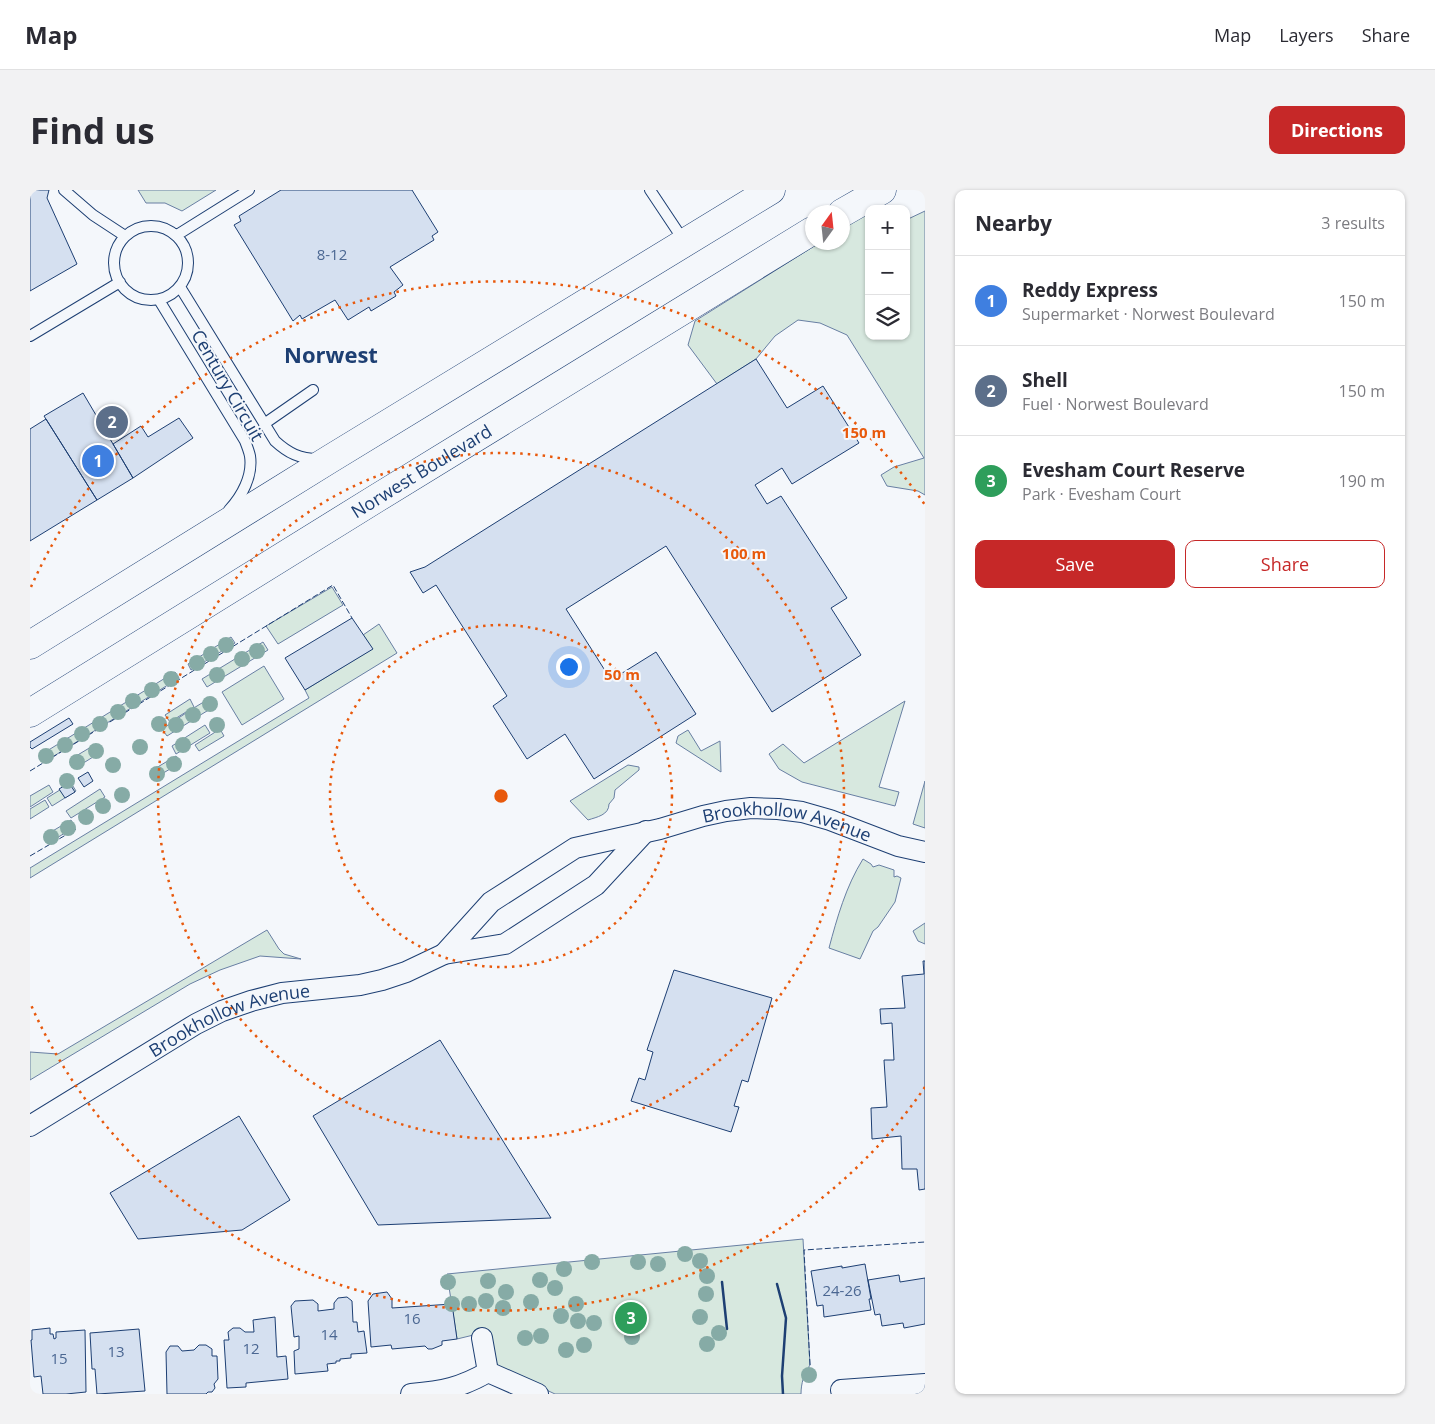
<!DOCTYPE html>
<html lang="en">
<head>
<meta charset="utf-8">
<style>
	body { margin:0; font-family:"Open Sans",sans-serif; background:#f2f2f3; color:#2b2b33 }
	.controls { position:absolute; right:15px; top:15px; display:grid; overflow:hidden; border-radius:10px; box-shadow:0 1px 4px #0004 }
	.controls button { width:45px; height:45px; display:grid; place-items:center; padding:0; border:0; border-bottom:1px solid #e1e1e2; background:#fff; color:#2b2b33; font:25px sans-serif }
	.compass { position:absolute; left:775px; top:15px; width:45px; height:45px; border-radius:50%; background:#fff; box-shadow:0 1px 4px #0004; rotate:15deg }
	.you { position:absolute; left:538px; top:476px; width:18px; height:18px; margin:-12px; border:4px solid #fff; border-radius:50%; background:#1a73e8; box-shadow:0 0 0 8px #1a73e833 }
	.badge { display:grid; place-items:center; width:32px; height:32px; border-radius:50%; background:#c62828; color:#fff; font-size:16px; font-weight:700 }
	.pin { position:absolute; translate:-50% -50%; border:2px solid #fff; box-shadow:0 1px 5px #0006 }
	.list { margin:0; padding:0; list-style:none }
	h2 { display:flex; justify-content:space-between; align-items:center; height:65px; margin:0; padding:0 20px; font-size:21px }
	h2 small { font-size:16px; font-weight:400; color:#7c7c81 }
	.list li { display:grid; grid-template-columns:32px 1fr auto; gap:15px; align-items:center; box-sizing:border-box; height:90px; padding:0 20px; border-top:1px solid #e1e1e2 }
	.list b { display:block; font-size:19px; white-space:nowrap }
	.list p { margin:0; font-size:16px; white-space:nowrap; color:#7c7c81 }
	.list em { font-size:16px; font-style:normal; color:#7c7c81 }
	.actions { display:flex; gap:10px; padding:15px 20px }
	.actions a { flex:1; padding:11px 0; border:1px solid #c62828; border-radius:10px; text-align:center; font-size:18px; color:#c62828 }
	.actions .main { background:#c62828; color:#fff }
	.icon { flex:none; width:28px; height:28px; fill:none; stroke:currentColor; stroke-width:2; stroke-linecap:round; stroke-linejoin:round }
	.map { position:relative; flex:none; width:895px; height:1204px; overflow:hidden; border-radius:10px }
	header { display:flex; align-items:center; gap:30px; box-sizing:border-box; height:70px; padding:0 25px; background:#fff; border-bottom:1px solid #e1e1e2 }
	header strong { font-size:24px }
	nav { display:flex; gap:28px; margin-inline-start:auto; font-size:18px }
	.intro { display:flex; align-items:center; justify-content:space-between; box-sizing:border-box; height:120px; padding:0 30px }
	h1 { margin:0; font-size:35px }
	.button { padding:12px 22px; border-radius:10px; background:#c62828; color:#fff; font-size:18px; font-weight:700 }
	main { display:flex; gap:30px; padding:0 30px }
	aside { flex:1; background:#fff; border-radius:10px; box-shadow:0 1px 4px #0004 }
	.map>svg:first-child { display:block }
</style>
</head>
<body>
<header>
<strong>Map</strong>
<nav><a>Map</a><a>Layers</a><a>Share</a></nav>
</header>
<div class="intro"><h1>Find us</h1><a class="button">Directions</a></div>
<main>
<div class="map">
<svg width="895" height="1204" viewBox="0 0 895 1204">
	<rect width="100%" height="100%" fill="#f4f7fb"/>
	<path fill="#d7e8df" stroke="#687fa3" d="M108,0H186L152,21L135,13H116Z
		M895,21V305L888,301L857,296L851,285L864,277L894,268L817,145L790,133L768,130L745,146L726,169L687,194L658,155L665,131L789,53L812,52L813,38L839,22V146H876V30Z
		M302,397L313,415L248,454L236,436Z
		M349,434L367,463L0,688V678L279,508L275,500L342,459L333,445Z
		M201,447L205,453L161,480L158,474Z
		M233,452L238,460L177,497L172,489Z
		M234,476L254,509L212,535L192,502Z
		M145,482L149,488L16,571L12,564Z
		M182,507L187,515L162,530L157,522Z
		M160,509L164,517L140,532L135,525Z
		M875,511L849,597L869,602L865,616L772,592L749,579L739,564L753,554L774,573Z
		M156,523L161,531L137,546L132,539Z
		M175,535L180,543L146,564L142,556Z
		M190,539L194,546L169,561L165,555Z
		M658,540L671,561L690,551L691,582L646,553L648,546Z
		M66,554L71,562L47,577L41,569Z
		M146,566L150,573L125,588L121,581Z
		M598,575L609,577V580L585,600L584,608L579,614C579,625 567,627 558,630L540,611Z
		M895,591V638L883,634Z
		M41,593L46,601L22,616L17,608Z
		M19,595L23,602L0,617V606Z
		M70,599L75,607L41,628L36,621Z
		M15,610L19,617L0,629V619Z
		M41,630L45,637L20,652L16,645Z
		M833,669L841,674L843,677L849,675L864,680V687L867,686L871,688L865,712L848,737L843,741L830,769L799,758C807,728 816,696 833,669Z
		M895,733V754L888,751L883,741Z
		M237,740L249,759L254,764L271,769L230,766L190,780L160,794L0,890V862L28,864Z
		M773,1049L780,1175C774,1184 771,1193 771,1204H525L491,1188L467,1175L460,1141L427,1149L417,1084Z"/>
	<path fill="#d5e0f0" stroke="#1d3f73" d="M0,0H19L17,8L47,74L0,101Z
		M251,0H382L408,42L402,46L404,50L360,77L373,95L364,102L366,106L341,121L339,117L318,130L305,110L272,129L270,125L263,131L204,35L211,31L209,26Z
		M726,169L757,218L793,196L829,253L762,294L752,278L725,295L737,314L751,306L817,408L801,418L831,465L742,522L636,356L536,419L581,490L626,462L666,524L564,589L535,544L497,569L463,516L477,506L406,395L393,403L380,382L395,377Z
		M53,203L103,288L67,310L14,226Z
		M149,228L163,248L103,288L83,254L111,236L118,247Z
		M16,229L67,310L0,351V239Z
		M322,428L343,459L275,500L255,468Z
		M39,528L43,534L2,559L0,557V552Z
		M58,582L63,591L54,597L48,588Z
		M39,593L45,602L35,608L29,599Z
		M893,771H895V999L889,1000L887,979H872L871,946L842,949L841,918L857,917L854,870H864L862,833L851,834L850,819L875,818L872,786L894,784Z
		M644,780L742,808L718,892L712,890L704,916L709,917L701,942L601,911L609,888L615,890L623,862L617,860Z
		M410,850L521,1028L348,1035L283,926Z
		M209,926L260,1010L212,1040L108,1049L80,1003Z
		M835,1074L841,1109H839L841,1120L794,1127L793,1115L787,1116L781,1081L812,1076V1078Z
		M869,1085L870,1092L895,1088V1134L874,1138L873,1133L852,1136L850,1124L845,1125L838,1090Z
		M357,1102L362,1109V1118L422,1114L427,1149L412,1151V1155L402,1159H398L395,1156L362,1159L361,1155L341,1157L338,1111L343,1104Z
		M317,1107L322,1111L323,1132H327L328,1142L334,1141L337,1163L321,1164V1168L310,1169V1171H306V1173L297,1174L298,1181L265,1184L264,1161L269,1159V1146L264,1147L261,1116L265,1111L283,1110L288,1114V1121L304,1119V1113L308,1108Z
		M245,1127L247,1167L256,1166L258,1189L216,1193V1197L197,1198L194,1150H199L198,1142L203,1138H210L215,1142H224L223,1130Z
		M20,1138V1144H23L24,1149L26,1148V1142L55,1140L56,1202L36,1204H13L11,1186L4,1187L1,1150H2V1140Z
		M109,1139L115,1201L67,1204L65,1179H62L60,1143Z
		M169,1155H176L182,1159V1166H187L188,1189L184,1194L185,1198L182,1202H178L176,1204H137L136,1162L140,1156H148L152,1161L164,1160Z"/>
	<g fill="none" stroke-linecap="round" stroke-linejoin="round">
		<g stroke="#1d3f73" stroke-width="12">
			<path id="service" d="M34,0L63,25L95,46
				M620,0L654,51
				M84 73a37 37 0 1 1 74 0a37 37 0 1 1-74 0Z
				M147,45L219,0
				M150,97L245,251C258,263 270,269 288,269
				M129,110L215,251C217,256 219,261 220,266C223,286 212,306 199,320
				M0,146L90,92
				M234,234L283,200"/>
		</g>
		<g stroke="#1d3f73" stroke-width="22">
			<g id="minor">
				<path id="s1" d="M414,764L461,712L545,658L630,639L673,626L696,621L721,618L748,619L772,622L800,630L868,656L895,662"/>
				<path id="s2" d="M0,936L166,834L192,821L221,811L252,803L330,795L352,790L376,782L414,764L475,754L566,695L616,641"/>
				<path d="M452,1148L458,1182L508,1204"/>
				<path d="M811,1200L895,1194"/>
				<path d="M381,1204C413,1201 430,1198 458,1182"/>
			</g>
		</g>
		<g stroke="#1d3f73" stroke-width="29">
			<g id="primary">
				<path d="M812,23L852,0"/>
				<path d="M0,455L300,269L741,0"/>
				<path id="s3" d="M0,523L347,308L782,41"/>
			</g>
		</g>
		<use href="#service" stroke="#f4f7fb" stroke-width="10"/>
		<use href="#minor" stroke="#f4f7fb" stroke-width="20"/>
		<use href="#primary" stroke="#f4f7fb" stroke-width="28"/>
		<path stroke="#1d3f73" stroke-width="1" stroke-dasharray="6 2.5" stroke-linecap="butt" d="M0,581L303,395L322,428
			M0,666L46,639
			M780,1175L774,1060L895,1052"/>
		<path stroke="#1d3f73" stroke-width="2.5" d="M692,1092L697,1139
			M747,1094L756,1128L752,1186L753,1204"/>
	</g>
	<g fill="#86aba6">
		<circle cx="196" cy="455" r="8"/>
		<circle cx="227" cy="461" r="8"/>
		<circle cx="181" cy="464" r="8"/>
		<circle cx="212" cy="469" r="8"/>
		<circle cx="167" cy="473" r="8"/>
		<circle cx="187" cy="485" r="8"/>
		<circle cx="141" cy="489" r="8"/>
		<circle cx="122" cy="500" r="8"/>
		<circle cx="103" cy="511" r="8"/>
		<circle cx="180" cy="514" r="8"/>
		<circle cx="88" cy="522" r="8"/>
		<circle cx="163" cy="525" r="8"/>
		<circle cx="70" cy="534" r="8"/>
		<circle cx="129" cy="534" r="8"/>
		<circle cx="146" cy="535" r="8"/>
		<circle cx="187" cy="535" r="8"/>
		<circle cx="52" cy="544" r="8"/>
		<circle cx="35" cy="555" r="8"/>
		<circle cx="153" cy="555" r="8"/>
		<circle cx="110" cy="557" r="8"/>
		<circle cx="66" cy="561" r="8"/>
		<circle cx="16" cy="566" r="8"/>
		<circle cx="47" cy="572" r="8"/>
		<circle cx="144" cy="574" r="8"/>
		<circle cx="83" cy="575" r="8"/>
		<circle cx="127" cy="584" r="8"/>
		<circle cx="37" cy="591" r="8"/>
		<circle cx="92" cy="605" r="8"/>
		<circle cx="73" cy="616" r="8"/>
		<circle cx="56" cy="627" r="8"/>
		<circle cx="38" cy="638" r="8"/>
		<circle cx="21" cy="647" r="8"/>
		<circle cx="655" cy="1064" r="8"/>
		<circle cx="670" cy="1071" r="8"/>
		<circle cx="562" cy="1072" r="8"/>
		<circle cx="608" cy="1072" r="8"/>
		<circle cx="628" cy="1074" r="8"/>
		<circle cx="534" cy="1079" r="8"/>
		<circle cx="677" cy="1086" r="8"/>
		<circle cx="510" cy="1090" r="8"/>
		<circle cx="458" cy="1091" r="8"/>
		<circle cx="418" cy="1092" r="8"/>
		<circle cx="525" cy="1098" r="8"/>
		<circle cx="476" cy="1102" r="8"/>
		<circle cx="676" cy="1104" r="8"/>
		<circle cx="456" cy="1111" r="8"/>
		<circle cx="501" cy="1112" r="8"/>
		<circle cx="422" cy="1114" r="8"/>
		<circle cx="439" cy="1114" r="8"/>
		<circle cx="546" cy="1114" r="8"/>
		<circle cx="473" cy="1118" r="8"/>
		<circle cx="531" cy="1126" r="8"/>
		<circle cx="670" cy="1127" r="8"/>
		<circle cx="548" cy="1131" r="8"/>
		<circle cx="564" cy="1133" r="8"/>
		<circle cx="689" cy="1143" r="8"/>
		<circle cx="511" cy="1146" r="8"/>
		<circle cx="602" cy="1147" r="8"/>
		<circle cx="495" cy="1148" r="8"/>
		<circle cx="677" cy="1154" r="8"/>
		<circle cx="554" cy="1155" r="8"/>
		<circle cx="536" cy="1160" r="8"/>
		<circle cx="779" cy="1185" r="8"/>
	</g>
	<g fill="none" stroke="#e8590c" stroke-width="2.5" stroke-dasharray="2.5 5">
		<circle cx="471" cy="606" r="171"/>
		<circle cx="471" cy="606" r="343"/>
		<path d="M895 897A514 514 0 0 1 1 815M1 397A514 514 0 0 1 895 315"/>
	</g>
	<g text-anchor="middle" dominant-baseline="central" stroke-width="4" stroke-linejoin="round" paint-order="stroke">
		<g font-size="15" fill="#4b6792">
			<text x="302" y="64">8-12</text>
			<text x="812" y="1100">24-26</text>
			<text x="382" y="1128">16</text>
			<text x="299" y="1144">14</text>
			<text x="221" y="1158">12</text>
			<text x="86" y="1161">13</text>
			<text x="29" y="1168">15</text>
		</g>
		<g font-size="18" fill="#1d3f73" stroke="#f4f7fb">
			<text transform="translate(198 195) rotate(60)">Century Circuit</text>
			<text stroke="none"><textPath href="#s3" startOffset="460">Norwest Boulevard</textPath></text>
			<text stroke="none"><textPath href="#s1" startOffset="388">Brookhollow Avenue</textPath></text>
			<text stroke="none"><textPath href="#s2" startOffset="228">Brookhollow Avenue</textPath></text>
		</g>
		<g font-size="22" font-weight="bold" fill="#1d3f73" stroke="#f4f7fb">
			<text x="301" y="164">Norwest</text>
		</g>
	</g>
	<circle cx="471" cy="606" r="8" fill="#e8590c" stroke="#f4f7fb" stroke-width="2.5"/>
	<g font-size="15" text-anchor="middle" font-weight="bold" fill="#e8590c" stroke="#f4f7fb" stroke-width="4" stroke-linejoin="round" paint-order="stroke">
		<text x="834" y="248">150 m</text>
		<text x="714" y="369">100 m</text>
		<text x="592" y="490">50 m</text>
	</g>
</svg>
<div class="controls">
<button>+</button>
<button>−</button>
<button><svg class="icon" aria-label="layers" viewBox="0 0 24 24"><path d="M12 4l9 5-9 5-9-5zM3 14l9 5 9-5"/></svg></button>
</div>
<svg class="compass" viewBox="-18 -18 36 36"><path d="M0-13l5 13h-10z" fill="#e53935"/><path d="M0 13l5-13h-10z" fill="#7c7c81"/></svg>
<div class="you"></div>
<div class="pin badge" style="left:68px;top:271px;background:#3f7fe0">1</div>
<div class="pin badge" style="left:82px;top:232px;background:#5c6f8a">2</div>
<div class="pin badge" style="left:601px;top:1128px;background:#2e9e5b">3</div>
</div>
<aside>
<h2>Nearby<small>3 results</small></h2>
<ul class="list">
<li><span class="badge" style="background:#3f7fe0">1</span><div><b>Reddy Express</b><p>Supermarket · Norwest Boulevard</p></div><em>150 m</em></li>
<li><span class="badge" style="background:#5c6f8a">2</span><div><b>Shell</b><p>Fuel · Norwest Boulevard</p></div><em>150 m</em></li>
<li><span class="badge" style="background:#2e9e5b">3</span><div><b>Evesham Court Reserve</b><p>Park · Evesham Court</p></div><em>190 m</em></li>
</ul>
<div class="actions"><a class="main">Save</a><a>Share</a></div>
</aside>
</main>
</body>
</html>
